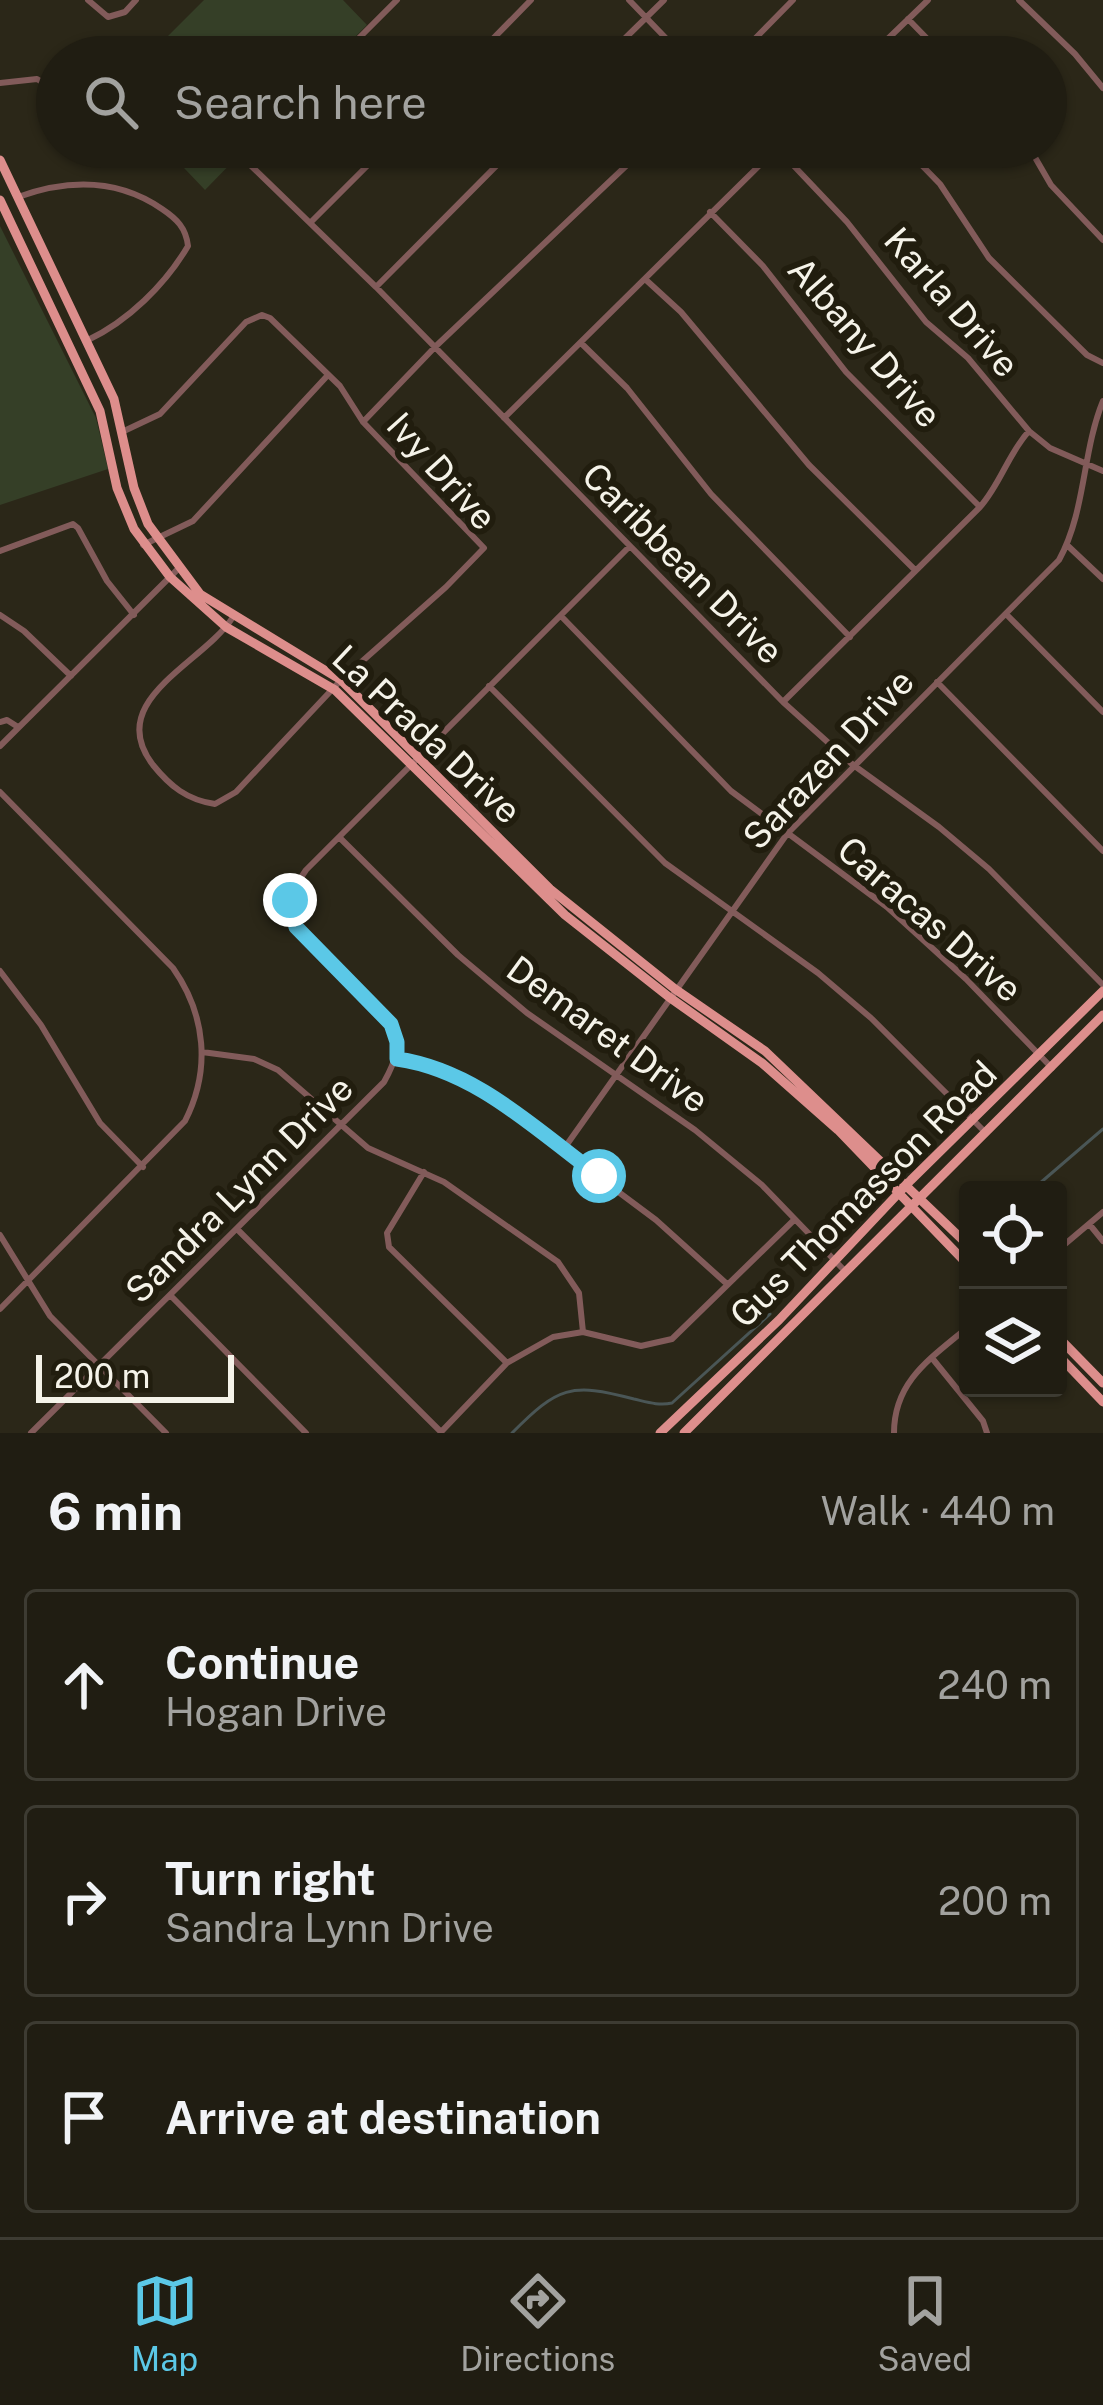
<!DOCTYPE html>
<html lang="en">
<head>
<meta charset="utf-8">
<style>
	body { margin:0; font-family:"Public Sans",sans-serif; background:#28261b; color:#f1f3f6 }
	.controls { position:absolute; right:36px; bottom:36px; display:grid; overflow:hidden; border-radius:12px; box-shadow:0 3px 9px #0004 }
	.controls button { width:108px; height:108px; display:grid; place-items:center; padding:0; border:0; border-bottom:3px solid #3d3b32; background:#201d12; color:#f1f3f6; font:60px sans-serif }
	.scale { position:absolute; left:36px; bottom:30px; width:198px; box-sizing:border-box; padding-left:12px; border:6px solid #f5f3e9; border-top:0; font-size:33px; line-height:42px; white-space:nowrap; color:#f5f3e9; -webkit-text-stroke:9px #211d0e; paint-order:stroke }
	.stop { position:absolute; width:36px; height:36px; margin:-27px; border:9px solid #5bc8e7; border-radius:50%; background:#fff }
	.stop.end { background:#5bc8e7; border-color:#fff; box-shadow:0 3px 12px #0008 }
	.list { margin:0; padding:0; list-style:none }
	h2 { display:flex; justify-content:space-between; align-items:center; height:156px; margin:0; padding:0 48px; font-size:51px }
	h2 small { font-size:39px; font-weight:400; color:#a2a29f }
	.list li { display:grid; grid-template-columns:78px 1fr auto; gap:36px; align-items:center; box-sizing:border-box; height:192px; margin:0 24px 24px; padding:0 24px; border:3px solid #3d3b32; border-radius:12px }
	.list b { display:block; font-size:45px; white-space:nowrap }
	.list p { margin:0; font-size:39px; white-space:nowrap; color:#a2a29f }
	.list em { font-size:39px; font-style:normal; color:#a2a29f }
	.icon { flex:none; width:66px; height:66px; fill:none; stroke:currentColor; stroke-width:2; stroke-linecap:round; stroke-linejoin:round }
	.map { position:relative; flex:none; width:1103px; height:1433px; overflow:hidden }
	.search { position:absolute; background:#201d12; box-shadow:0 3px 9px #0004; left:36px; right:36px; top:36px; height:132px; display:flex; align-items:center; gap:30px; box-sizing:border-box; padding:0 42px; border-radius:66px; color:#a2a29f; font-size:45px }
	.sheet { height:804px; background:#201d12 }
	nav { display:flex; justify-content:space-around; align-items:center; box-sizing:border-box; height:168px; border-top:3px solid #3d3b32; background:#201d12; font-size:33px; color:#a2a29f }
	nav a { display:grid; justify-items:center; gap:6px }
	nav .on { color:#5bc8e7 }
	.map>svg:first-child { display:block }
</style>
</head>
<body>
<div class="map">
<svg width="1103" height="1433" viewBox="0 0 1103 1433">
	<rect width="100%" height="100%" fill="#2b2718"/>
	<path fill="#353f27" d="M204,0H343L367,25L335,57H147Z
		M164,147H247L205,190Z
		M0,226L96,418L108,469L0,505Z"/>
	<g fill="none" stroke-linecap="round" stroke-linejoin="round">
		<path stroke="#4a5656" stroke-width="3" d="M1032,1190L1103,1129
			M512,1433C558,1387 570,1382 634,1399C647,1402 659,1406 672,1403L770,1314"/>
		<path stroke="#825b5a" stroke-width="6" d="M88,0L108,17L125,12L136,0
			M629,0L684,57
			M1019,0L1075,54L1103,88
			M908,19L945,57
			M340,57L397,0
			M475,57L531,0
			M606,57L664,0
			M737,57L793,0
			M869,57L928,0
			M0,83L37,79L57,91
			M253,147L243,158L376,287L783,702L852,764L939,827L989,869L1103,985
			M776,147L847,222L926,322L968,358L1029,431L1050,448L1103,471
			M904,147L940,184L989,258L1087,355L1103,363
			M1029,147L1051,185L1103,240
			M18,197C68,179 117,178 162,209C177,219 186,228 188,246C165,285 128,321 88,340
			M710,212L763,266L846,372L980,507
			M312,221L386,147
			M645,279L681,312L809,465L915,570
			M376,287L515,147
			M581,343L627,388L711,494L850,637
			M504,418L778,147
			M363,422L435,347L646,147
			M124,431L160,414L246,322L262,315L270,318L340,386L363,422L484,548L446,587L341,680L236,792L215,804C187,800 170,786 153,765C103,700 203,664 233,617
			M143,545L193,521L328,375
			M1067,545L1103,579
			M0,551L73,524L78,528L107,581L134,615
			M1006,614L1103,712
			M0,615L24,631L71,676
			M561,616L731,791L887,907L966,979L1052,1068
			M937,682L1103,851
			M489,686L665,863L818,973L871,1018L985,1132
			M784,701L980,507C1001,483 1008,454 1029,431
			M0,722L7,720L18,727
			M0,746L179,568
			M0,792L173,968C206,1015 211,1070 185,1121L0,1309
			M339,837L458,955L527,1013L695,1130L762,1185L844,1270
			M0,971L41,1025L100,1123L143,1167
			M202,1052L254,1059L278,1070L368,1148L444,1182L558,1262L579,1293L583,1332
			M397,1059L439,1068L470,1081L656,1220L727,1284
			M563,1150L787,834L1059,560C1086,511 1082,452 1103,401
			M424,1172L387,1233L389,1247L507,1363
			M1090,1225L1103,1241
			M237,1229L442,1433
			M0,1235L50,1316L166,1433
			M1058,1250L1103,1212
			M171,1296L306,1433
			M932,1358L983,1421L987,1433
			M31,1433L384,1082C396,1060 401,1047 391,1024L296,927L290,894L306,870L629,547
			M440,1433L507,1363L553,1337L583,1332L641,1346L672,1339L794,1220
			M894,1433C894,1381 931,1358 968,1327"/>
		<path stroke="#dd8e8c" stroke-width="9" d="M0,160L114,399L134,488L148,524L200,594L341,680L550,889L675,989L765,1051L968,1245
			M0,200L100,411L117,488L134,529L170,577L226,627L335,690L565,915L669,997L762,1063L838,1130L968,1265
			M1058,1337L1103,1383
			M1058,1355L1103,1402
			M660,1433L779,1320L911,1180L1103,991
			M684,1433L1103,1015"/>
	</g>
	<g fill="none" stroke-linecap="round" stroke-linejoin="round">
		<path stroke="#5bc8e7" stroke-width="15" d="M290,900L296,927L391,1024L397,1042V1059C476,1070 536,1130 599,1176"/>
	</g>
	<g text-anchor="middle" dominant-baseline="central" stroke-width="12" stroke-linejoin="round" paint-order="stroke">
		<g font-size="36" fill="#f5f3e9" stroke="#211d0e">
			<text transform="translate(952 302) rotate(49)">Karla Drive</text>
			<text transform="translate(865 342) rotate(49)">Albany Drive</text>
			<text transform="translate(442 471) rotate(48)">Ivy Drive</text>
			<text transform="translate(683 563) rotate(45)">Caribbean Drive</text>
			<text transform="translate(427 734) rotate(43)">La Prada Drive</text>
			<text transform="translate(828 759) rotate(-47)">Sarazen Drive</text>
			<text transform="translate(930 919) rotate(41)">Caracas Drive</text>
			<text transform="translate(608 1034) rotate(36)">Demaret Drive</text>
			<text transform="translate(239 1189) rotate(-45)">Sandra Lynn Drive</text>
			<text transform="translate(863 1194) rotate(-45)">Gus Thomasson Road</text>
		</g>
	</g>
</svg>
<div class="controls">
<button><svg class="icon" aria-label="locate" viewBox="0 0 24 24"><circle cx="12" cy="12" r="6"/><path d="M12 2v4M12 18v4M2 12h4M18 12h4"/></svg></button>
<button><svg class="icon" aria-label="layers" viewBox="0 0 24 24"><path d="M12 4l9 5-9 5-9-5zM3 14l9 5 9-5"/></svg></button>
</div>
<div class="scale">200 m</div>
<div class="stop" style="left:599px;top:1176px"></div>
<div class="stop end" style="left:290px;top:900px"></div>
<div class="search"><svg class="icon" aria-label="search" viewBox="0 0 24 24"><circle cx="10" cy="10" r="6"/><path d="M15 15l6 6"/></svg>Search here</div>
</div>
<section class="sheet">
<h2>6 min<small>Walk · 440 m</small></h2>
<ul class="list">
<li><svg class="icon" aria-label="ahead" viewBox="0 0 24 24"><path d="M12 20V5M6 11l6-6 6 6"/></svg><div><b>Continue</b><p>Hogan Drive</p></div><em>240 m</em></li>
<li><svg class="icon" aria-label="right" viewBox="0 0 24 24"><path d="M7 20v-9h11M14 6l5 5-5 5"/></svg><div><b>Turn right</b><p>Sandra Lynn Drive</p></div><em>200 m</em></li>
<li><svg class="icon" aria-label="arrive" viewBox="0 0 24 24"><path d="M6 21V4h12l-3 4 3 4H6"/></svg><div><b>Arrive at destination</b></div></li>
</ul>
</section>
<nav>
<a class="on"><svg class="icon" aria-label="map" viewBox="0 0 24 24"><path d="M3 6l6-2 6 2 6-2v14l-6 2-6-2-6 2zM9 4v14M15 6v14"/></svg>Map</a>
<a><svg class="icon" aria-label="directions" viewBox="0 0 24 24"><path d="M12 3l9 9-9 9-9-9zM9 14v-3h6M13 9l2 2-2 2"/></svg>Directions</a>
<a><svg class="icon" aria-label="saved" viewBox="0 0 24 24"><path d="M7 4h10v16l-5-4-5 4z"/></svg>Saved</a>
</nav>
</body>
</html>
